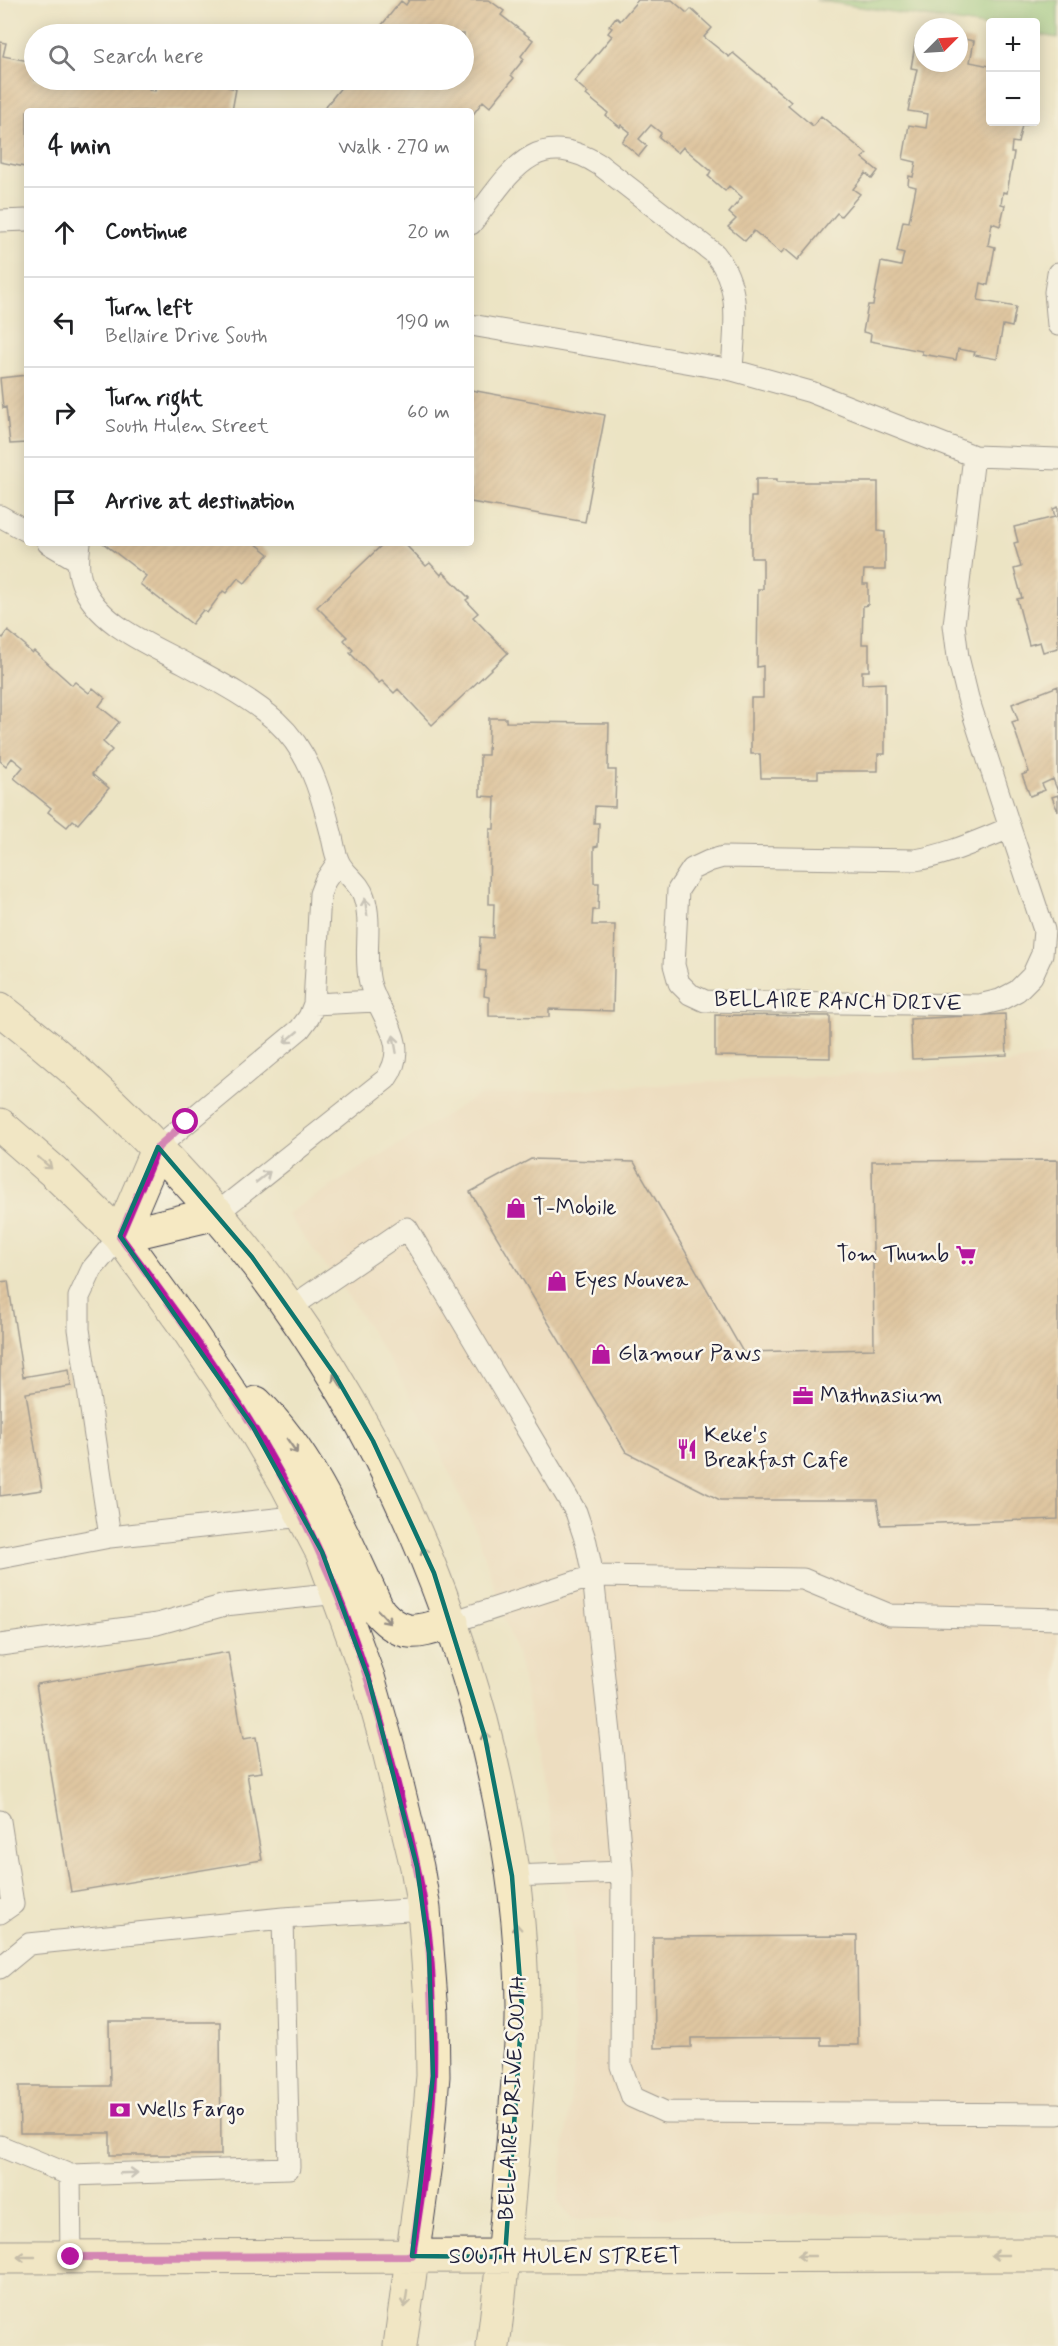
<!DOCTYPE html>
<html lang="en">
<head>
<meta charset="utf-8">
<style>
	body { margin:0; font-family:Mynerve,sans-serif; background:#f6f6f6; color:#202124 }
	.controls { position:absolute; right:18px; top:18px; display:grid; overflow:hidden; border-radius:6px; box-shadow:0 3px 15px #0003 }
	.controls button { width:54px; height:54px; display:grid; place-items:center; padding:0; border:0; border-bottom:2px solid #e0e0e0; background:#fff; color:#202124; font:30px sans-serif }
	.compass { position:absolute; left:914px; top:18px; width:54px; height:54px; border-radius:50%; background:#fff; box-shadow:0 3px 15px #0003; rotate:66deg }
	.stop { position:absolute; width:18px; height:18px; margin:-14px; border:4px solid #b5179e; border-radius:50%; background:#fff }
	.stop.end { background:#b5179e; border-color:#fff; box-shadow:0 2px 6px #0008 }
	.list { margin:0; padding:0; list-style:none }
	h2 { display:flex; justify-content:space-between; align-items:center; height:78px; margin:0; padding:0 24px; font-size:26px }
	h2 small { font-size:20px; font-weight:400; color:#757577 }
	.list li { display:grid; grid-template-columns:39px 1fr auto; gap:18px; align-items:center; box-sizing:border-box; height:90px; padding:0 24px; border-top:2px solid #e0e0e0 }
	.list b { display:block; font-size:22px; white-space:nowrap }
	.list p { margin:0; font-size:20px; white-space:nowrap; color:#757577 }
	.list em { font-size:20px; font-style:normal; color:#757577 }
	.icon { flex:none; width:33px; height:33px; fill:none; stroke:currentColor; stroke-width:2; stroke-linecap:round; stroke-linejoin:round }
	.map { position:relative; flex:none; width:1058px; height:2346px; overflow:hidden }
	.search { position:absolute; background:#fff; box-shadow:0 3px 15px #0003; left:24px; top:24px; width:450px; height:66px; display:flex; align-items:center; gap:15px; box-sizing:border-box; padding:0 21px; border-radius:33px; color:#757577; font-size:22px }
	.panel { position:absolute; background:#fff; box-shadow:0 3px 15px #0003; left:24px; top:108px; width:450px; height:438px; border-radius:6px }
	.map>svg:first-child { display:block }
</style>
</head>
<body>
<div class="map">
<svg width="1058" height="2346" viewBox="0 0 1058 2346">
	<defs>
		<pattern id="building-hatch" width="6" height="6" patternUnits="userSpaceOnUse" patternTransform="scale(1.5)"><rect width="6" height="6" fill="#cea173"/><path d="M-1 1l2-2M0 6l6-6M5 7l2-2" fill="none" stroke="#a78360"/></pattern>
	</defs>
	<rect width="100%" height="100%" fill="#fbf7ec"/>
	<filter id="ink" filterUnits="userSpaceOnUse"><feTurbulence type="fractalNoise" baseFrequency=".0167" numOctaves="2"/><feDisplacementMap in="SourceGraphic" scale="12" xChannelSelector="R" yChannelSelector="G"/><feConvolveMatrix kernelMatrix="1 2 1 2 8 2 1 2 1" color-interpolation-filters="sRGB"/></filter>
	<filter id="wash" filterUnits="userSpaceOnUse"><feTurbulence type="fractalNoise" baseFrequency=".008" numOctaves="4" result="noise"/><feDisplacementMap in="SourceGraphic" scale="24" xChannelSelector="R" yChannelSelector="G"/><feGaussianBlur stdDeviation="1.35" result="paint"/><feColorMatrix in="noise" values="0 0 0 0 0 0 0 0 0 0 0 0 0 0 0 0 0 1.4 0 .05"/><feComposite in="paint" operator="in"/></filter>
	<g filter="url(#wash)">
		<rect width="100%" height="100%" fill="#ece4c4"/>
		<path fill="#eed6bb" d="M1058,1053V2209L572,2219L558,2203L574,2070L573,1933L520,1665L478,1535L436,1442L394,1368L353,1303L287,1214L478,1095L995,1066Z"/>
		<path fill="#8ac67b" stroke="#56745b" stroke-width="1.5" d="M815,0H1058V38L1036,34V22H990V27Z"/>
		<g id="blocks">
			<path fill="url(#building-hatch)" d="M409,0H489L504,11L501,15L533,40L521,56L524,59L511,75L514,78L490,107L483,101L471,117V111L464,110L322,111L347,80H464V34H383L386,31L381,26L401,1L406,5Z
				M638,0H672L687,13L691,9L712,28L704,37L729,57L733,53L791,102L788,105L813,126L821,116L867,154L862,158L878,171L872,179L866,173L853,189L860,194L841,216L837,213L798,260L785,249L781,253L754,231L745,241L728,227L736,219L729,213L742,197L729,186L725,191L708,176L711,171L683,147L678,153L659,137L661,133L651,125L639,139L647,146L639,156L622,142L630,132L621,125L620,127L606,116L608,113L586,95L588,93L574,81L612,36L608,33L612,28L609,26L616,17L620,21Z
				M959,38L974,41L970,62L990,66V122H1028L1027,125H1022L1018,143L1012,142L1011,153H1014L1007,193L1003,192L1001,204L1005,205L1000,226L992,223L988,245L995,247L988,285L981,283L978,300L1016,307L1012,327L1003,325L997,359L974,355L975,352L958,349L956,360L922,354V351L870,341L871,334L863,332L868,305H873L881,262L901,266L904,253L897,251L903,221L909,222L916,187L908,185L909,176L913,177L916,162L903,159L909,125L926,128L928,114L908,111L917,69L911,68L916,39L923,41V63H959Z
				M0,42L6,43L3,56L34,62V80H142L141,84L150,85L149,90L155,91L157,80H230L228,87L236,89L232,111H27V158L25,167L0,162Z
				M27,375V443L10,444L6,407L3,408L0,378Z
				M471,390L605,415L585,522L471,502Z
				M756,479H777V482H878V531L885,532V570H864L863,584H868V605L863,606L862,644H869V671H862V684L885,683V754H878V771H818V778H761L760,754H751V698H763V666L757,667L758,589H763V558H751V497H756Z
				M1058,507V648L1043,652L1040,642L1029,645L1017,599L1022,598L1014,569L1021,567L1014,543L1018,542L1014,527L1055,517L1053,509Z
				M103,543H255L269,554L245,583L238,578L226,593L223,591L207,613L203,610L192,624L140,584L146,576Z
				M384,543H404L426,566L430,563L441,575L443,572L469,598L466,600L478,613L473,617L508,653L432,725L398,689L394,693L382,681L379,683L373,677L350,653L353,650L344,640L347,637L317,607Z
				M8,631L25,645L24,646L32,653L34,651L72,685L75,682L89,693L93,688L105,698L99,706L119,722L103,742L112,750L92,774L109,788L78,824L73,820L67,827L48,812L51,808L14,778L23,767L12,758L6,766L0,761V636L3,638Z
				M1058,686V792L1053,779L1042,784L1045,790L1030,796L1022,775L1029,772L1012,722L1018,720L1012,704Z
				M489,718H506V722L609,723L608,770H616L615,807L595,806L594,823H599L598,846L594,847V883H599L598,910H593L592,925H615L613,1011L549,1009V1017L489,1016V997L484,996L486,971L479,970L480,937L493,938L494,904H489L490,829H494L495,797L480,796V755H488Z
				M1058,795V812L1052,797Z
				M1005,1014L1007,1055L912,1059L910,1019Z
				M715,1015L830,1016V1058L715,1056Z
				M531,1159L634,1162L743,1352L874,1349L872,1161L1058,1160V1519L881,1525L877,1500H720L626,1452L470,1192Z
				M8,1281L23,1377L69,1369L71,1386L26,1393L42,1490L0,1496V1282Z
				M228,1652L243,1739L256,1737L262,1772L247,1774L262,1860L71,1892L36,1684Z
				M857,1936L858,2045H821V2037L691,2038V2047L654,2048L653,1937Z
				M109,2022H220L221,2155H110V2133H20L19,2086H110Z"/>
		</g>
	</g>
	<g filter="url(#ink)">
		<use href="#blocks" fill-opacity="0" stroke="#403f50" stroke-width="1.5"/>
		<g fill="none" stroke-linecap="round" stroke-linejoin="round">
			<g stroke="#403f50" stroke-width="23">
				<path id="service" d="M0,221L27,220
					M471,224C508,177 533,123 600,165L715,254C743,288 734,329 732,370
					M1058,273L1055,292L1058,325
					M471,325L732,370L811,392L974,456L1058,459
					M974,456L954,625L958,657L968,698L1010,828C979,840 948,855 915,860L723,857L709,861L692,869L678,890L674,965L679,983L690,994L705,1001L979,1005L1000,1000L1017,991L1032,976L1042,954L1044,930L1010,828
					M0,516L27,531
					M48,543L77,560
					M80,543C78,557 77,570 82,583C97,624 149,644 184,663C215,680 250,698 276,721C308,750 320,789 330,829C333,839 334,851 338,860C343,874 360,882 364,897C373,924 363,955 370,983C380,1019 412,1042 386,1079L217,1213
					M314,1004L376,1001
					M158,1147L300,1029L309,1017L314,1004L320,894L325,881L338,862
					M120,1236L92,1269L79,1297V1329L110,1537L303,1516
					M290,1308L407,1228L576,1512L586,1542L593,1576L613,1761L622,1872L621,2066L632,2097L665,2112L1058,2114
					M0,1558L110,1537
					M452,1622L593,1576L803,1579L890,1615L1058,1619
					M0,1645L157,1624L225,1605L338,1593
					M0,1821L13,1904L0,1913
					M512,1876L622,1872
					M0,1968L29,1944L283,1918L424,1909
					M0,2146L70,2175L289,2168L283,1918
					M70,2175L71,2257"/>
			</g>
			<g stroke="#403f50" stroke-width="35">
				<path id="secondary" d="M0,1009C238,1192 400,1425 480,1716C505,1810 522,1909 522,2007C523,2044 517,2083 515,2120C509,2196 503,2271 493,2346
					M0,1125L54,1172L120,1236L189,1331L253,1427L286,1483L322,1552L368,1677L388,1747L417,1867L424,1909L432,2013L433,2076L426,2156L400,2346
					M120,1236L217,1213
					M120,1236L158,1147
					M256,1403C314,1460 344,1539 379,1612C404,1640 419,1632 452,1622
					M0,2257L1058,2255"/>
			</g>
			<use href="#service" stroke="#fff" stroke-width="21"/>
			<use href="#secondary" stroke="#f6e9c3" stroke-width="33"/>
		</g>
		<defs><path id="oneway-shaft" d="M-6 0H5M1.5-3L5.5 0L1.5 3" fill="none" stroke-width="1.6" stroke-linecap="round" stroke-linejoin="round" transform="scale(1.5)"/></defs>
		<g stroke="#9c9ca7">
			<use href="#oneway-shaft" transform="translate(366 907) rotate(-98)"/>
			<use href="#oneway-shaft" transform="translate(291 1037) rotate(140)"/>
			<use href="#oneway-shaft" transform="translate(395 1044) rotate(-100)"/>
			<use href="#oneway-shaft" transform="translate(263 1177) rotate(-38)"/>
			<use href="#oneway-shaft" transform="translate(129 2173) rotate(-2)"/>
		</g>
		<g stroke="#978f86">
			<use href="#oneway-shaft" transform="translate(45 1163) rotate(41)"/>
			<use href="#oneway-shaft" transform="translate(338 1381) rotate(-121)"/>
			<use href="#oneway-shaft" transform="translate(292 1446) rotate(55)"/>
			<use href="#oneway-shaft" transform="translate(426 1555) rotate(-114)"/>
			<use href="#oneway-shaft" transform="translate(384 1617) rotate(48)"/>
			<use href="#oneway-shaft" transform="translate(486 1740) rotate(-104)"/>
			<use href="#oneway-shaft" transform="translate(517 1932) rotate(-95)"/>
			<use href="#oneway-shaft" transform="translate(1000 2255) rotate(180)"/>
			<use href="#oneway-shaft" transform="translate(806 2256) rotate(180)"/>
			<use href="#oneway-shaft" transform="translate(26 2257) rotate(-180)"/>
			<use href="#oneway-shaft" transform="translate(406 2299) rotate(98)"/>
		</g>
	</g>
	<g fill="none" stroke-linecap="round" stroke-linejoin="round" filter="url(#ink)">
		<path stroke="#b5179e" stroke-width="8" d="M71,2257L412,2256C421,2197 431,2136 433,2076C434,2021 433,1959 424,1905C417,1862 406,1819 395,1776C368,1665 329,1558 272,1459C228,1381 173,1309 120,1236L158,1147L186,1122"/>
	</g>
	<path d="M0 0H1058V2346H0ZM158,1147L252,1257L335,1375L373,1441L434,1573L485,1737L512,1876L522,2008L505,2257L412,2256L433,2076L429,1953L417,1867L368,1677L322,1552L253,1427L120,1236Z" fill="#ece4c4" fill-opacity=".55" fill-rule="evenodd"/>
	<path fill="none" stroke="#0f766e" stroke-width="4.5" stroke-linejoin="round" d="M158,1147L252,1257L335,1375L373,1441L434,1573L485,1737L512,1876L522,2008L505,2257L412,2256L433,2076L429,1953L417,1867L368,1677L322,1552L253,1427L120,1236Z"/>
	<defs>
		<g id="shop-bare" transform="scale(1.62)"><path d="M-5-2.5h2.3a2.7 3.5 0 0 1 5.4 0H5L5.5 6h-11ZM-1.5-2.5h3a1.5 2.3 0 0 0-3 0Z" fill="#b5179e" stroke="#fbf7ec" stroke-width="2.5" paint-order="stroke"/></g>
		<g id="supermarket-bare" transform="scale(1.62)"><path d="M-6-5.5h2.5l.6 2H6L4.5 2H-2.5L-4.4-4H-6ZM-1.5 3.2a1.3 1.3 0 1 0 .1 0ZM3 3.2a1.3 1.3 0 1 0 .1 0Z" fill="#b5179e" stroke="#fbf7ec" stroke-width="2.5" paint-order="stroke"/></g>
		<g id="office-bare" transform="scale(1.62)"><path d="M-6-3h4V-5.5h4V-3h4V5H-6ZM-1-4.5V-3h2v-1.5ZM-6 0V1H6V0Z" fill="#b5179e" stroke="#fbf7ec" stroke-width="2.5" paint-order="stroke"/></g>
		<g id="restaurant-bare" transform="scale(1.62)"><path d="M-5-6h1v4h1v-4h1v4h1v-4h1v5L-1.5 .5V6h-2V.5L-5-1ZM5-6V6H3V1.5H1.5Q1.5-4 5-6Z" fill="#b5179e" stroke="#fbf7ec" stroke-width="2.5" paint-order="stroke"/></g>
		<g id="bank-bare" transform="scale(1.62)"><path d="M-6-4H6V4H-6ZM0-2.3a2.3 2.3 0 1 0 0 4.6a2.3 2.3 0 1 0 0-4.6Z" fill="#b5179e" stroke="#fbf7ec" stroke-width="2.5" paint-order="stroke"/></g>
	</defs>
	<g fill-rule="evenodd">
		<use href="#shop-bare" x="516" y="1208"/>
		<use href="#supermarket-bare" x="966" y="1255"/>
		<use href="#shop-bare" x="557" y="1281"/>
		<use href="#shop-bare" x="601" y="1354"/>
		<use href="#office-bare" x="803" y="1396"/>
		<use href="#restaurant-bare" x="687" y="1449"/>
		<use href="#bank-bare" x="120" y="2110"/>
	</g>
	<g text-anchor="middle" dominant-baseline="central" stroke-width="5" stroke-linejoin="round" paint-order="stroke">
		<g font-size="22" fill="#22223b" stroke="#fbf7ec">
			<text transform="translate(838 1002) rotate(1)">BELLAIRE RANCH DRIVE</text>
			<text transform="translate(513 2098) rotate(-87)">BELLAIRE DRIVE SOUTH</text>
			<text x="565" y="2257">SOUTH HULEN STREET</text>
		</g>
		<g font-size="22" fill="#22223b" stroke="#fbf7ec" text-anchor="start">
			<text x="533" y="1208">T-Mobile</text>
			<text x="949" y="1255" text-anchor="end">Tom Thumb</text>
			<text x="574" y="1281">Eyes Nouvea</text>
			<text x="618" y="1354">Glamour Paws</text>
			<text x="820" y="1396">Mathnasium</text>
			<text x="704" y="1436">Keke's<tspan x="704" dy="25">Breakfast Cafe</tspan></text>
			<text x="137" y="2110">Wells Fargo</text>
		</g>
	</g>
</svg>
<div class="controls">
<button>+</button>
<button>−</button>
</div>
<svg class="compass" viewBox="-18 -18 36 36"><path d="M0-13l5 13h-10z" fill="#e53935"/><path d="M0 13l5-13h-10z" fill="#757577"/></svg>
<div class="stop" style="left:186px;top:1122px"></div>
<div class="stop end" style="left:71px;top:2257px"></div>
<div class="search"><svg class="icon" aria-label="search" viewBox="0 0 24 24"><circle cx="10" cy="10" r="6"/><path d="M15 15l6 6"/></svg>Search here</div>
<section class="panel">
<h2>4 min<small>Walk · 270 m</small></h2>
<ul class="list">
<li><svg class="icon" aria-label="ahead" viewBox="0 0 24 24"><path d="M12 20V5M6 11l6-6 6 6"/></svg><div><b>Continue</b></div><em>20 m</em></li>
<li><svg class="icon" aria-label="left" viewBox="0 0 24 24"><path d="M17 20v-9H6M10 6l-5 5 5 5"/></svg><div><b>Turn left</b><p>Bellaire Drive South</p></div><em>190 m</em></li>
<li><svg class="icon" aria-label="right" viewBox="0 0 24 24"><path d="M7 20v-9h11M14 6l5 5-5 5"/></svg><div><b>Turn right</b><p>South Hulen Street</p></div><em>60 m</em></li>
<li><svg class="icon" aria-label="arrive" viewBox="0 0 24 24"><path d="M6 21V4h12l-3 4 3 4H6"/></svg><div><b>Arrive at destination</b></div></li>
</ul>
</section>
</div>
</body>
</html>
